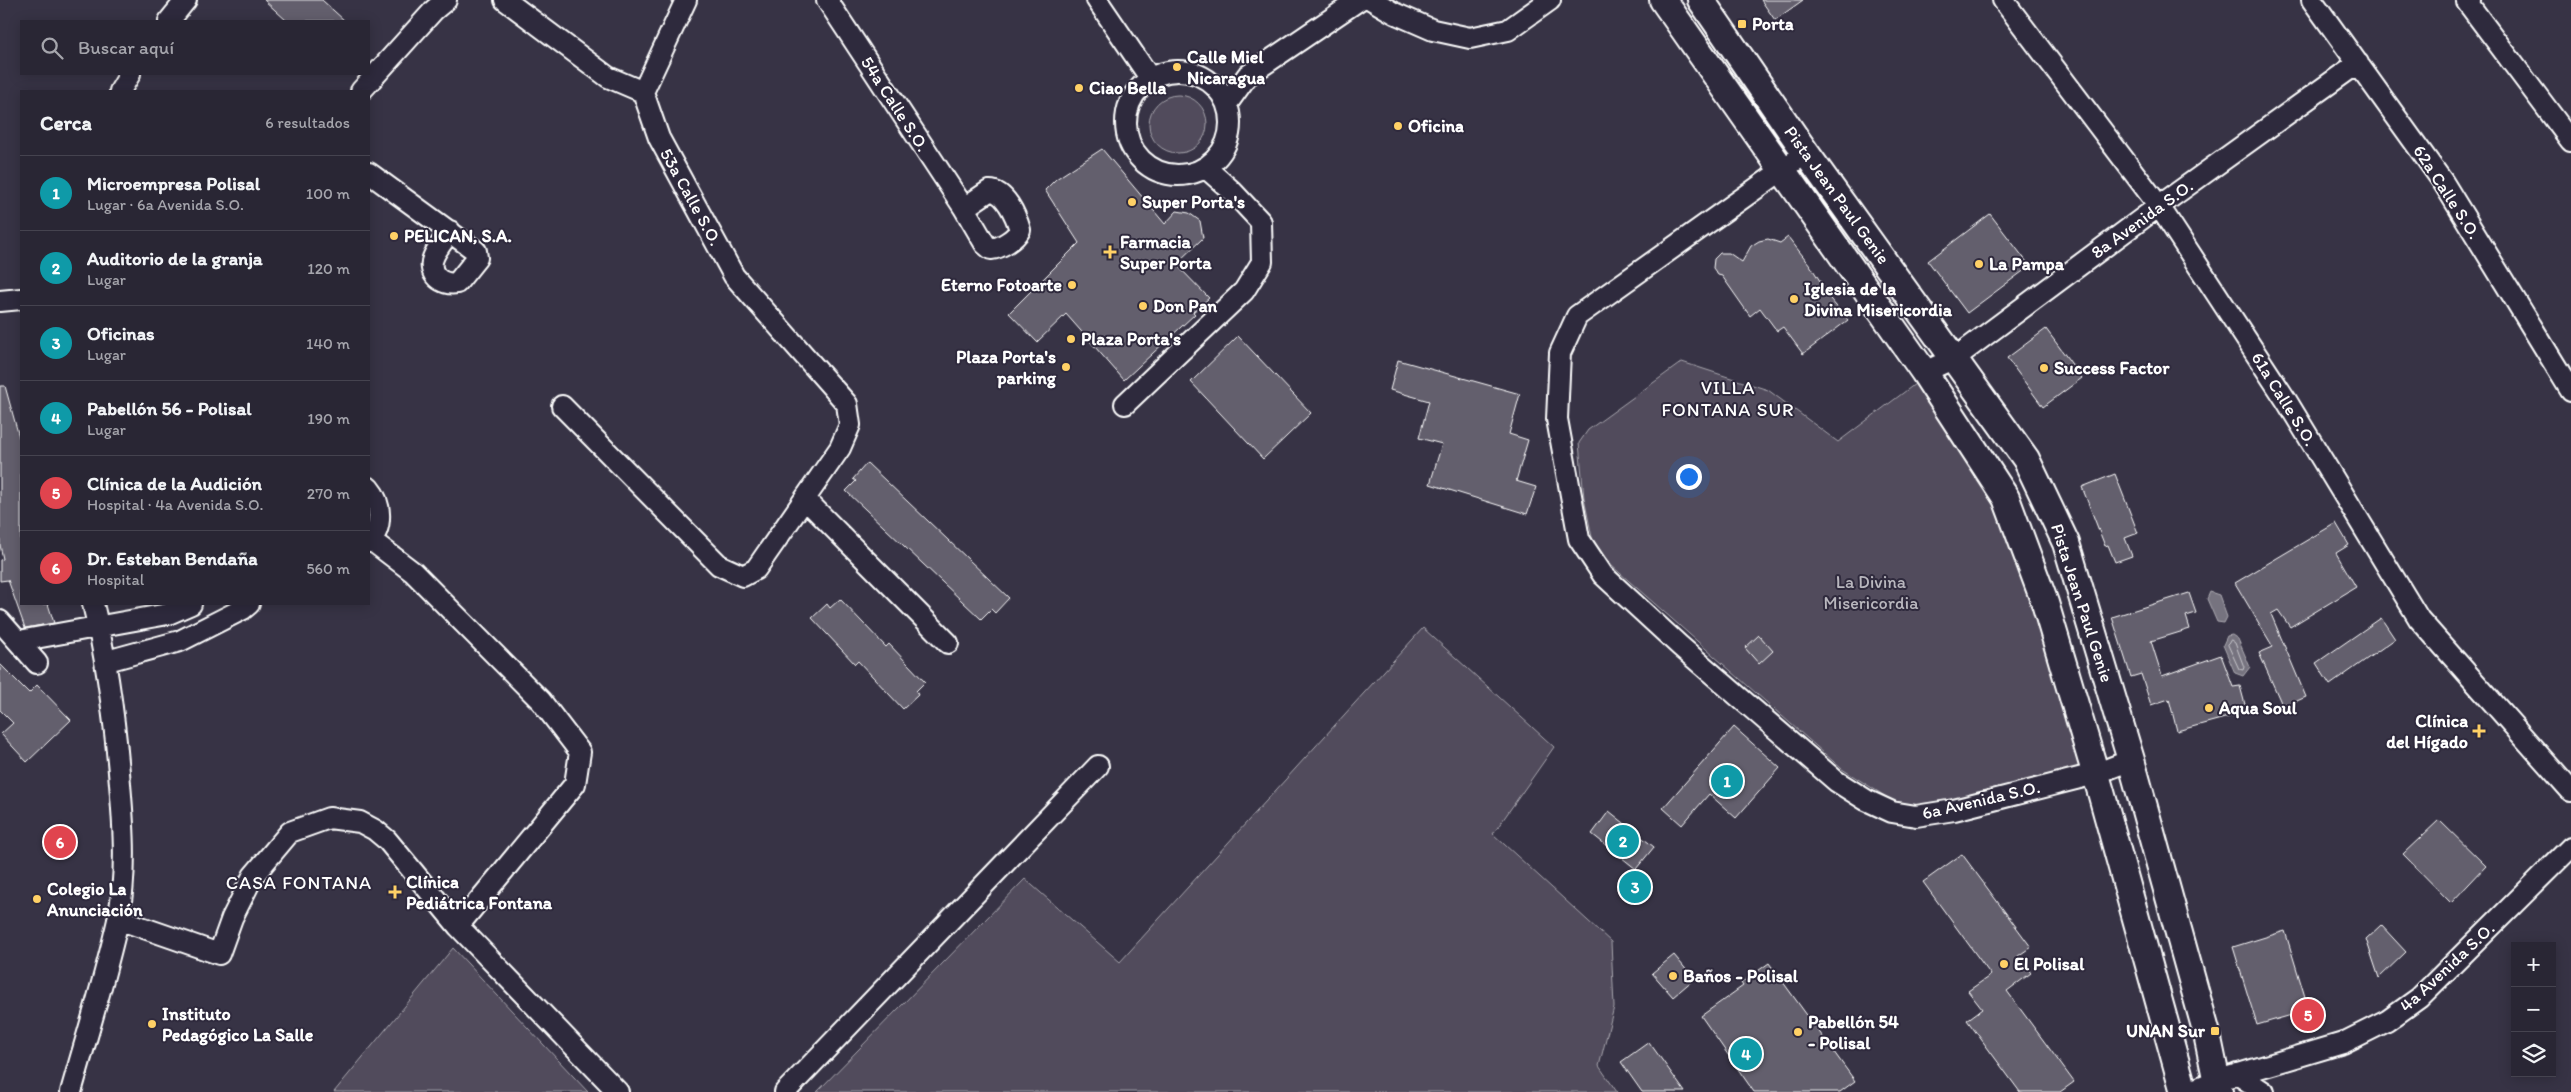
<!DOCTYPE html>
<html lang="es">
<head>
<meta charset="utf-8">
<style>
	body { margin:0; font-family:Itim,sans-serif; background:#312e3c; color:#f1f3f6 }
	.controls { position:absolute; right:15px; bottom:15px; display:grid; overflow:hidden; border-radius:0px; box-shadow:0 2px 12px #0003 }
	.controls button { width:45px; height:45px; display:grid; place-items:center; padding:0; border:0; border-bottom:1px solid #45434f; background:#292634; color:#f1f3f6; font:25px sans-serif }
	.you { position:absolute; left:1688px; top:476px; width:18px; height:18px; margin:-12px; border:4px solid #fff; border-radius:50%; background:#1a73e8; box-shadow:0 0 0 8px #1a73e833 }
	.badge { display:grid; place-items:center; width:32px; height:32px; border-radius:50%; background:#ffd166; color:#fff; font-size:16px; font-weight:700 }
	.pin { position:absolute; translate:-50% -50%; border:2px solid #fff; box-shadow:0 1px 5px #0006 }
	.list { margin:0; padding:0; list-style:none }
	h2 { display:flex; justify-content:space-between; align-items:center; height:65px; margin:0; padding:0 20px; font-size:21px }
	h2 small { font-size:16px; font-weight:400; color:#a5a5ac }
	.list li { display:grid; grid-template-columns:32px 1fr auto; gap:15px; align-items:center; box-sizing:border-box; height:75px; padding:0 20px; border-top:1px solid #45434f }
	.list b { display:block; font-size:19px; white-space:nowrap }
	.list p { margin:0; font-size:16px; white-space:nowrap; color:#a5a5ac }
	.list em { font-size:16px; font-style:normal; color:#a5a5ac }
	.icon { flex:none; width:28px; height:28px; fill:none; stroke:currentColor; stroke-width:2; stroke-linecap:round; stroke-linejoin:round }
	.map { position:relative; flex:none; width:2571px; height:1092px; overflow:hidden }
	.search { position:absolute; background:#292634; box-shadow:0 2px 12px #0003; left:20px; top:20px; width:350px; height:55px; display:flex; align-items:center; gap:12px; box-sizing:border-box; padding:0 18px; border-radius:0px; color:#a5a5ac; font-size:19px }
	.panel { position:absolute; background:#292634; box-shadow:0 2px 12px #0003; left:20px; top:90px; width:350px; height:515px; border-radius:0px }
	.map>svg:first-child { display:block }
</style>
</head>
<body>
<div class="map">
<svg width="2571" height="1092" viewBox="0 0 2571 1092">
	<rect width="100%" height="100%" fill="#373345"/>
	<filter id="ink" filterUnits="userSpaceOnUse"><feTurbulence type="fractalNoise" baseFrequency=".02" numOctaves="2"/><feDisplacementMap in="SourceGraphic" scale="10" xChannelSelector="R" yChannelSelector="G"/><feConvolveMatrix kernelMatrix="1 2 1 2 8 2 1 2 1" color-interpolation-filters="sRGB"/></filter>
	<g filter="url(#ink)">
		<path fill="#514c5c" stroke="#a8a6ae" d="M1149 124a29 29 0 1 1 58 0a29 29 0 1 1-58 0Z
			M1682,362L1768,390L1838,442L1919,381L2000,501L2084,766L1919,808L1896,803L1842,769L1612,566L1593,542L1584,498L1579,443L1588,430Z
			M1423,628L1554,747L1493,834L1611,942L1614,1007L1599,1066L1617,1092H817L1025,879L1120,962Z
			M453,948L588,1092H334Z"/>
		<path fill="#76737f" stroke="#adabb2" d="M2210,592L2219,595L2227,617L2224,623L2217,622L2207,599Z
			M2232,635L2238,639L2250,667L2243,676L2235,673L2223,645L2227,636Z"/>
		<g fill="none" stroke-linecap="round" stroke-linejoin="round">
			<path stroke="#c8c7cc" stroke-width="1" d="M2231,640L2235,643L2244,667L2243,670L2239,669L2228,645Z"/>
		</g>
		<path fill="#635f6d" stroke="#fff" d="M264,0H322L345,21H287Z
			M1761,0H1803L1775,20Z
			M1102,149L1165,224L1177,211L1189,213L1200,221L1203,238L1176,264L1209,298L1193,312L1195,314L1124,380L1066,314L1037,342L1009,313L1079,243L1045,190L1056,179Z
			M1990,214L2030,266L1967,313L1928,261Z
			M1788,237L1810,265L1827,292L1825,293L1848,320L1803,354L1783,327L1777,331L1760,308L1750,316L1722,276L1718,275L1713,268L1714,259L1720,253H1729L1742,262L1751,246L1759,241L1768,239L1780,243Z
			M2046,329L2082,378L2043,407L2007,358Z
			M1238,336L1311,413L1263,459L1191,382Z
			M1398,360L1520,394L1509,434L1528,440L1516,481L1536,487L1527,514L1430,484L1442,444L1419,438L1429,401L1390,390Z
			M0,386H5L21,444V604H48L54,623L25,628L8,580L0,581V560L3,559L0,545Z
			M867,463L1009,598L995,613L991,609L981,619L846,491L856,481L853,479Z
			M2115,474L2138,533L2125,538L2132,556L2115,562L2108,545L2105,546L2082,487Z
			M2336,523L2349,545L2336,553L2356,587L2290,627L2278,610L2271,614L2306,697L2283,707L2259,653L2273,647L2235,583Z
			M2189,593L2196,613L2186,616L2190,629L2151,641L2162,676L2221,655L2233,687L2240,686L2247,712L2177,731L2169,699L2151,705L2141,674L2131,677L2112,617Z
			M840,599L886,647L889,644L925,682L916,691L918,695L903,709L858,661L855,664L812,618L827,604L830,608Z
			M2381,618L2395,639L2330,685L2316,663Z
			M1759,635L1773,651L1759,664L1745,648Z
			M0,664L29,693L37,685L71,720L27,762L1,734L13,723L0,710Z
			M1734,727L1780,768L1736,818L1709,794L1682,825L1663,808Z
			M1609,811L1654,847L1636,869L1592,834Z
			M2439,820L2486,866L2451,903L2403,854Z
			M1962,854L2031,947L2018,956L2031,973L2007,991L2074,1082L2060,1092H2020L1967,1020L1982,1009L1968,991L1991,975L1923,882Z
			M1636,869L1651,882L1643,895L1622,886Z
			M2381,925L2406,952L2379,978L2366,939Z
			M2285,931L2309,1010L2257,1025L2233,947Z
			M1674,955L1694,979L1673,997L1652,973Z
			M1769,963L1855,1081L1840,1092H1754L1701,1016L1743,986L1741,983Z
			M1649,1042L1685,1092H1642L1621,1062Z"/>
		<g fill="none" stroke-linecap="round" stroke-linejoin="round">
			<g stroke="#fff" stroke-width="24">
				<path id="minor" d="M505,0L608,77L643,92L659,138L734,276L847,404L850,425L840,448L756,569L743,576L719,565L562,406
					M827,0L964,208
					M1097,0L1150,78
					M1372,0L1394,13L1433,30L1470,38L1508,30L1550,0
					M2003,0L2159,206L2286,400L2419,619L2571,791
					M2312,0L2443,182L2571,391
					M2470,0L2467,2L2571,141
					M169,21L186,0
					M1126 123a52 52 0 1 1 104 0a52 52 0 1 1-104 0Z
					M120,91L130,74
					M361,91L434,10L446,0
					M643,92L686,0
					M1227,104L1247,76L1359,0
					M1806,153L1577,316L1560,353L1557,419L1579,539L1603,575L1680,646L1836,781L1866,800L1892,812L1916,816L1954,810L2095,774L2131,760
					M369,173L476,251L477,258L457,283C442,286 427,274 433,258C436,249 445,239 450,231
					M989,191C1005,190 1016,216 1020,230C1015,239 1001,248 991,249L985,244L964,208Z
					M0,301L21,299
					M1924,372L1955,358L2159,206L2358,63
					M1125,404L1244,291L1262,262L1261,222L1232,191L1206,168
					M369,488C382,503 383,528 369,542
					M805,499L948,643
					M371,540L413,572L541,701L580,752L575,784L458,926L618,1092
					M0,621L37,663
					M19,641L168,614L191,604
					M107,661L180,641L243,609L249,604
					M118,919L219,954L232,918L253,876L290,832L329,818L360,822L375,830L387,840L458,926
					M2237,1074L2264,1092
					M71,1092C87,1035 105,978 118,920C127,875 124,829 120,784C115,722 108,664 93,604
					M785,1092L1098,766
					M2188,1092L2215,1081L2343,1043L2387,1021L2419,998L2571,847"/>
			</g>
			<g stroke="#fff" stroke-width="30">
				<path id="major" d="M1663,0L1924,372L2006,498L2045,603L2101,792L2184,1092
					M1701,0L1806,153L2026,459L2066,543L2131,760L2207,1034L2219,1092"/>
			</g>
			<use href="#minor" stroke="#2f2a3d" stroke-width="20"/>
			<use href="#major" stroke="#2f2a3d" stroke-width="26"/>
		</g>
	</g>
	<g fill="#ffd166" stroke="#2f2a3d" stroke-width="2">
		<rect x="1737" y="19" width="10" height="10" rx="2.5"/>
		<circle cx="1177" cy="67" r="5"/>
		<circle cx="1079" cy="88" r="5"/>
		<circle cx="1398" cy="126" r="5"/>
		<circle cx="1132" cy="202" r="5"/>
		<circle cx="394" cy="236" r="5"/>
		<path d="M1107.5 244.5h5v5h5v5h-5v5h-5v-5h-5v-5h5z"/>
		<circle cx="1979" cy="264" r="5"/>
		<circle cx="1072" cy="285" r="5"/>
		<circle cx="1794" cy="299" r="5"/>
		<circle cx="1143" cy="306" r="5"/>
		<circle cx="1071" cy="339" r="5"/>
		<circle cx="1066" cy="367" r="5"/>
		<circle cx="2044" cy="368" r="5"/>
		<circle cx="2209" cy="708" r="5"/>
		<path d="M2476.5 723.5h5v5h5v5h-5v5h-5v-5h-5v-5h5z"/>
		<path d="M392.5 884.5h5v5h5v5h-5v5h-5v-5h-5v-5h5z"/>
		<circle cx="37" cy="899" r="5"/>
		<circle cx="2004" cy="964" r="5"/>
		<circle cx="1673" cy="976" r="5"/>
		<circle cx="152" cy="1024" r="5"/>
		<rect x="2210" y="1026" width="10" height="10" rx="2.5"/>
		<circle cx="1798" cy="1032" r="5"/>
	</g>
	<g text-anchor="middle" dominant-baseline="central" stroke-width="4" stroke-linejoin="round" paint-order="stroke">
		<g font-size="18" font-weight="bold" fill="#fff" stroke="#2f2a3d" text-anchor="start">
			<text x="1752" y="24">Porta</text>
			<text x="1187" y="57">Calle Miel<tspan x="1187" dy="21">Nicaragua</tspan></text>
			<text x="1089" y="88">Ciao Bella</text>
			<text x="1408" y="126">Oficina</text>
			<text x="1142" y="202">Super Porta's</text>
			<text x="404" y="236">PELICAN, S.A.</text>
			<text x="1120" y="242">Farmacia<tspan x="1120" dy="21">Super Porta</tspan></text>
			<text x="1989" y="264">La Pampa</text>
			<text x="1062" y="285" text-anchor="end">Eterno Fotoarte</text>
			<text x="1804" y="289">Iglesia de la<tspan x="1804" dy="21">Divina Misericordia</tspan></text>
			<text x="1153" y="306">Don Pan</text>
			<text x="1081" y="339">Plaza Porta's</text>
			<text x="1056" y="357" text-anchor="end">Plaza Porta's<tspan x="1056" dy="21">parking</tspan></text>
			<text x="2054" y="368">Success Factor</text>
			<text x="2219" y="708">Aqua Soul</text>
			<text x="2468" y="721" text-anchor="end">Clínica<tspan x="2468" dy="21">del Hígado</tspan></text>
			<text x="406" y="882">Clínica<tspan x="406" dy="21">Pediátrica Fontana</tspan></text>
			<text x="47" y="889">Colegio La<tspan x="47" dy="21">Anunciación</tspan></text>
			<text x="2014" y="964">El Polisal</text>
			<text x="1683" y="976">Baños - Polisal</text>
			<text x="162" y="1014">Instituto<tspan x="162" dy="21">Pedagógico La Salle</tspan></text>
			<text x="1808" y="1022">Pabellón 54<tspan x="1808" dy="21">- Polisal</tspan></text>
			<text x="2205" y="1031" text-anchor="end">UNAN Sur</text>
		</g>
		<g font-size="18" fill="#fff" stroke="#2f2a3d">
			<text transform="translate(895 104) rotate(57)">54a Calle S.O.</text>
			<text transform="translate(2447 192) rotate(57)">62a Calle S.O.</text>
			<text transform="translate(1837 195) rotate(54)">Pista Jean Paul Genie</text>
			<text transform="translate(691 197) rotate(61)">53a Calle S.O.</text>
			<text transform="translate(2142 219) rotate(-36)">8a Avenida S.O.</text>
			<text transform="translate(2284 399) rotate(58)">61a Calle S.O.</text>
			<text transform="translate(2082 603) rotate(72)">Pista Jean Paul Genie</text>
			<text transform="translate(1981 800) rotate(-13)">6a Avenida S.O.</text>
			<text transform="translate(2447 967) rotate(-43)">4a Avenida S.O.</text>
		</g>
		<g font-size="18" fill="#b9b7be" stroke="#2f2a3d">
			<text x="1871" y="582">La Divina<tspan x="1871" dy="21">Misericordia</tspan></text>
		</g>
		<g font-size="19" letter-spacing="1" fill="#fff" stroke="#2f2a3d">
			<text x="1728" y="387">VILLA<tspan x="1728" dy="22">FONTANA SUR</tspan></text>
			<text x="299" y="882">CASA FONTANA</text>
		</g>
	</g>
</svg>
<div class="controls">
<button>+</button>
<button>−</button>
<button><svg class="icon" aria-label="layers" viewBox="0 0 24 24"><path d="M12 4l9 5-9 5-9-5zM3 14l9 5 9-5"/></svg></button>
</div>
<div class="you"></div>
<div class="pin badge" style="left:1727px;top:781px;background:#0f9aa8">1</div>
<div class="pin badge" style="left:1623px;top:841px;background:#0f9aa8">2</div>
<div class="pin badge" style="left:1635px;top:887px;background:#0f9aa8">3</div>
<div class="pin badge" style="left:1746px;top:1054px;background:#0f9aa8">4</div>
<div class="pin badge" style="left:2308px;top:1015px;background:#e0444e">5</div>
<div class="pin badge" style="left:60px;top:842px;background:#e0444e">6</div>
<div class="search"><svg class="icon" aria-label="search" viewBox="0 0 24 24"><circle cx="10" cy="10" r="6"/><path d="M15 15l6 6"/></svg>Buscar aquí</div>
<section class="panel">
<h2>Cerca<small>6 resultados</small></h2>
<ul class="list">
<li><span class="badge" style="background:#0f9aa8">1</span><div><b>Microempresa Polisal</b><p>Lugar · 6a Avenida S.O.</p></div><em>100 m</em></li>
<li><span class="badge" style="background:#0f9aa8">2</span><div><b>Auditorio de la granja</b><p>Lugar</p></div><em>120 m</em></li>
<li><span class="badge" style="background:#0f9aa8">3</span><div><b>Oficinas</b><p>Lugar</p></div><em>140 m</em></li>
<li><span class="badge" style="background:#0f9aa8">4</span><div><b>Pabellón 56 - Polisal</b><p>Lugar</p></div><em>190 m</em></li>
<li><span class="badge" style="background:#e0444e">5</span><div><b>Clínica de la Audición</b><p>Hospital · 4a Avenida S.O.</p></div><em>270 m</em></li>
<li><span class="badge" style="background:#e0444e">6</span><div><b>Dr. Esteban Bendaña</b><p>Hospital</p></div><em>560 m</em></li>
</ul>
</section>
</div>
</body>
</html>
